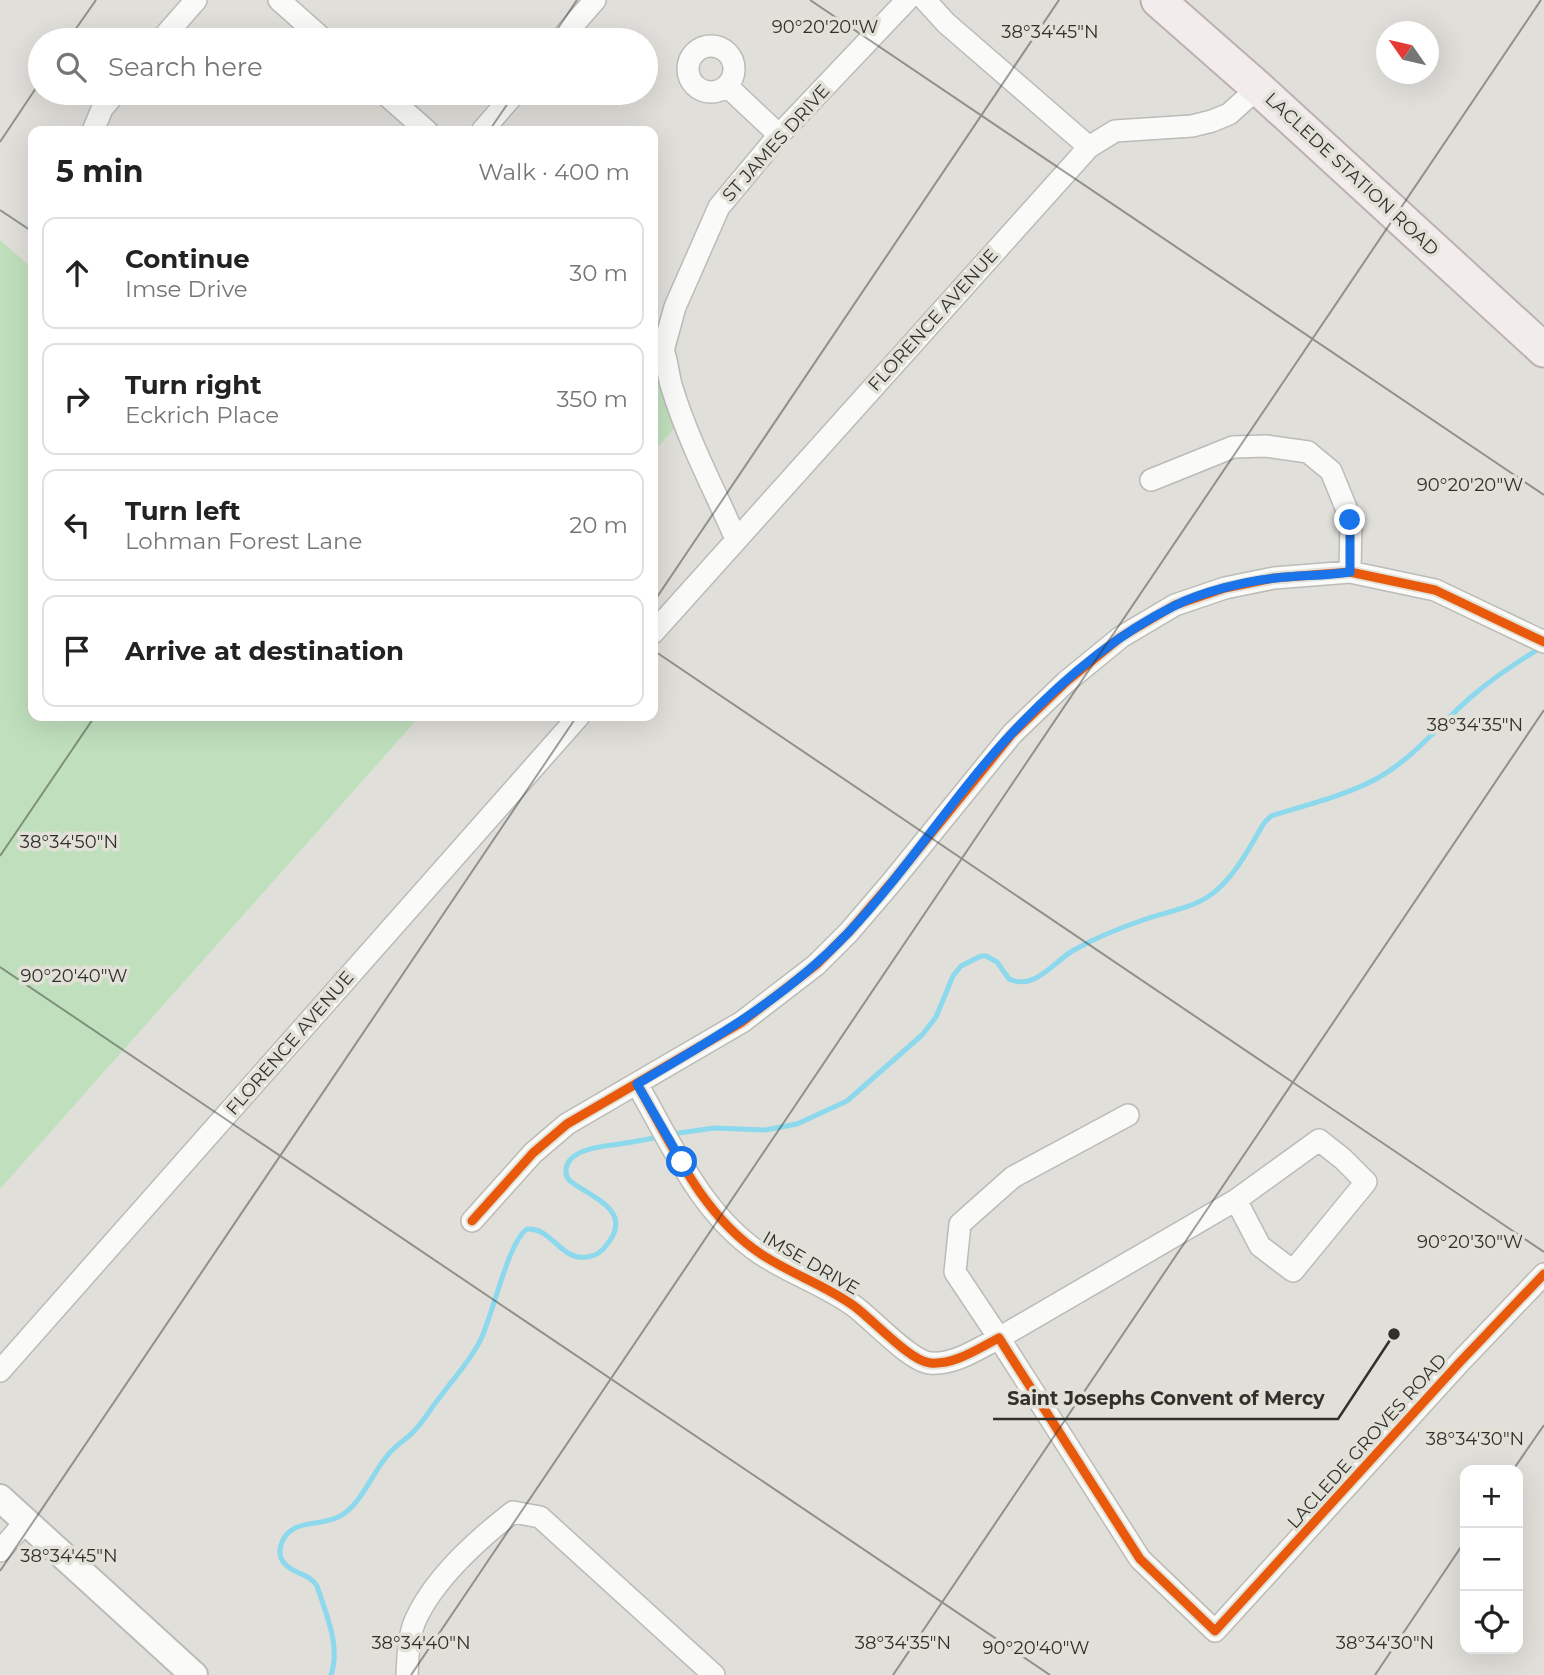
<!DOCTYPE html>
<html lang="en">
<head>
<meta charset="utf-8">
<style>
	body { margin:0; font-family:Montserrat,sans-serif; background:#f6f6f6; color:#222 }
	.controls { position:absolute; right:21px; bottom:21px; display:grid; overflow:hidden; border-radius:14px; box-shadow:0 7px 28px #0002 }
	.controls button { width:63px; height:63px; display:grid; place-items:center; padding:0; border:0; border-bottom:2px solid #e0e0e0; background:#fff; color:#222; font:35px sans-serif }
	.compass { position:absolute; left:1376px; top:21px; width:63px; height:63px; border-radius:50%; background:#fff; box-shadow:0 7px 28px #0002; rotate:304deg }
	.stop { position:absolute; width:21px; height:21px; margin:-16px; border:5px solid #1a73e8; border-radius:50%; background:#fff }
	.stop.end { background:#1a73e8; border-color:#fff; box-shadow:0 2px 7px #0008 }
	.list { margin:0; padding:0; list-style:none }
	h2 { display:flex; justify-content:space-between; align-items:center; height:91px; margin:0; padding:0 28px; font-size:30px }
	h2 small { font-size:23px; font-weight:400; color:#767676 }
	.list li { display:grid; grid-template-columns:46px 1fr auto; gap:21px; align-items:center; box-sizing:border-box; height:112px; margin:0 14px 14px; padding:0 14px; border:2px solid #e0e0e0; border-radius:14px }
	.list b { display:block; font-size:26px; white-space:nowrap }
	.list p { margin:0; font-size:23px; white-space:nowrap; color:#767676 }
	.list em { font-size:23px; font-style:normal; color:#767676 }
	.icon { flex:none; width:38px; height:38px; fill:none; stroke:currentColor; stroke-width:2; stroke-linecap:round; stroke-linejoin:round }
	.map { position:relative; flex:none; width:1544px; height:1675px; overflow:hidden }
	.search { position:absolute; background:#fff; box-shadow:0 7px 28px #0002; left:28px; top:28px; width:630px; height:77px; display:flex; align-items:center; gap:18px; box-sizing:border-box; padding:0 24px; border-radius:38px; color:#767676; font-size:26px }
	.panel { position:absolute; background:#fff; box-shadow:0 7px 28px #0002; left:28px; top:126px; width:630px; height:595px; border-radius:14px }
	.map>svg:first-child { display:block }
</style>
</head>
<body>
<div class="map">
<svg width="1544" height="1675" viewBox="0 0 1544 1675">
	<rect width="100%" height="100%" fill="#e0dfda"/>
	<path fill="#c0e0bd" d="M0,240L33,269V716H420L0,1189Z
		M653,364L677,425L653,453Z"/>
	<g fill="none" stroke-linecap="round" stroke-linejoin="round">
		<path stroke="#8cd8ec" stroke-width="5" d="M672,1134L714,1128L765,1130L797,1124L847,1101L922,1035L936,1017L953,976L961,966L981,956H986L997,962L1009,979C1035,991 1053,962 1074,950C1095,938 1120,928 1143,920C1165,912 1190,909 1209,896C1234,879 1249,848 1264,823L1271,816C1306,805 1345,796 1378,778C1415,757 1440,724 1471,697C1493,678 1517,662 1542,647
			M331,1675C341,1646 326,1614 317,1586C309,1572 288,1574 281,1558C279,1553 280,1547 282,1542C293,1517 322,1528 342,1515C362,1502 372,1474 387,1456C394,1446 406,1440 414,1431C424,1421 431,1408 440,1397C454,1378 470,1361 480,1341C493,1315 508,1242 527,1229C552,1227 560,1261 587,1257C596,1256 603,1251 608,1243C634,1210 589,1196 570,1181C567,1178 566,1176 566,1172C565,1151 597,1147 612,1145C628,1143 644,1140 659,1137"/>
		<g stroke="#bbbbb7" stroke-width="24">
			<path id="minor" d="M279,0L324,40
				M925,0L946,23L1089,147
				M161,40L196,0
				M560,40L595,0
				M688 69a23 23 0 1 1 46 0a23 23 0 1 1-46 0Z
				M727,86L779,135
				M384,93L427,131
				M93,131L102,109L115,93
				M482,131L515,93
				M654,338C669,352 666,370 672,388C688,440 714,489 736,539
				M664,347L675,307L719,207L779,135L907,0
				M1151,480L1233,447L1266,446L1308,452L1331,471L1351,520L1350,572
				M653,633L1089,147L1115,131L1192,126L1212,121L1229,114L1258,88
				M637,1084C672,1145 701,1214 761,1254C791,1274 825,1285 854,1306C872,1319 910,1361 930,1363C955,1365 977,1349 999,1338L1140,1559L1215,1631L1460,1362L1544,1274
				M1128,1115L1013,1177L960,1224L955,1272L999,1338L1236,1200L1260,1246L1293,1271L1366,1182L1343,1159L1319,1140L1236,1200
				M472,1221L533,1153L567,1124L742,1022L816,965L849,932L891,883L1012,734L1066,682L1121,637L1175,605L1225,588L1274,578L1350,572L1435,590L1544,642
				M0,1371L579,716
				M0,1551L26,1521
				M407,1675C408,1657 408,1638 415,1621C433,1580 478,1539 513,1512L540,1517L714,1675"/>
		</g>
		<g stroke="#bbbbb7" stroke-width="30">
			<path id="tertiary" d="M0,1498L194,1675"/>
		</g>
		<g stroke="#bcb1af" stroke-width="37">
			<path id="primary" d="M1158,0L1258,88L1544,350"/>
		</g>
		<use href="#minor" stroke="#fafaf9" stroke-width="21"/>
		<use href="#tertiary" stroke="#fafaf9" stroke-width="26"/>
		<use href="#primary" stroke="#f2ecec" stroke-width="33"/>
		<g stroke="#e2e1d8" stroke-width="13">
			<path id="cycleway" d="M637,1084C672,1145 701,1214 761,1254C791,1274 825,1285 854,1306C872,1319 910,1361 930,1363C955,1365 977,1349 999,1338L1140,1559L1215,1631L1460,1362L1544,1274
				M472,1221L533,1153L567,1124L742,1022L816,965L849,932L891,883L1012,734L1066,682L1121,637L1175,605L1225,588L1274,578L1350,572L1435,590L1544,642"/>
		</g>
		<use href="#cycleway" stroke="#e8590c" stroke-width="9"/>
	</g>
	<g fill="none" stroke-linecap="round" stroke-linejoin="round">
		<path stroke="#1a73e8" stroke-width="9" d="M682,1162L637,1084C712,1040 786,998 847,934C907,871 953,796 1012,733C1058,684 1113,636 1174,606C1201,592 1245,581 1276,578C1300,575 1325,576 1350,572V520"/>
	</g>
	<path fill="none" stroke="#31302d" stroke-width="2" stroke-opacity="0.45" d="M810,0L1544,495M68,40L96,0M550,40L577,0M489,131L515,93M0,142L40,82M0,210L33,232M653,603L1059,0M653,650L1544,1252M0,856L95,716M0,967L1050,1675M1513,1470L1544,1425M0,1571L577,716M411,1675L1541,0M893,1675L1544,710M1375,1675L1465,1541"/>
	<g text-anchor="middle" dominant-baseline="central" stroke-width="7" stroke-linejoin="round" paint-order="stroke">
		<g font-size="18" fill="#31302d" stroke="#e2e1d8">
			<text transform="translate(776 143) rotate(-48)">ST JAMES DRIVE</text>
			<text transform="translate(1352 174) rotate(43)">LACLEDE STATION ROAD</text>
			<text transform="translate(933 320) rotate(-48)">FLORENCE AVENUE</text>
			<text transform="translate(290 1043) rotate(-49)">FLORENCE AVENUE</text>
			<text transform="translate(811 1263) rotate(30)">IMSE DRIVE</text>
			<text transform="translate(1367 1441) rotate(-48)">LACLEDE GROVES ROAD</text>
		</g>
	</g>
	<g font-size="18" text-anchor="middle" fill="#31302d" stroke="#e2e1d8" stroke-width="7" stroke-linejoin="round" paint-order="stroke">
		<text x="825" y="33">90°20'20"W</text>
		<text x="1050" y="38">38°34'45"N</text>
		<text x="1470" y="491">90°20'20"W</text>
		<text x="1475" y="731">38°34'35"N</text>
		<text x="69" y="848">38°34'50"N</text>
		<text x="74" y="982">90°20'40"W</text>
		<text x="1470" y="1248">90°20'30"W</text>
		<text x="1475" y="1445">38°34'30"N</text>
		<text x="69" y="1562">38°34'45"N</text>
		<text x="421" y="1649">38°34'40"N</text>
		<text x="903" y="1649">38°34'35"N</text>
		<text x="1385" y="1649">38°34'30"N</text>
		<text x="1036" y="1654">90°20'40"W</text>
	</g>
	<path fill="none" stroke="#31302d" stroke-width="2.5" d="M1394 1334L1338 1419H993"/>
	<circle fill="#31302d" stroke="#e2e1d8" stroke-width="2.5" cx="1394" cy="1334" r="7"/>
	<g font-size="19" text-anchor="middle" font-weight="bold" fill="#31302d" stroke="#e2e1d8" stroke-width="7" stroke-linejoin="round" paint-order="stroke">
		<text x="1166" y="1405">Saint Josephs Convent of Mercy</text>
	</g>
</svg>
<div class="controls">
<button>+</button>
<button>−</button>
<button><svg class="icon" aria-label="locate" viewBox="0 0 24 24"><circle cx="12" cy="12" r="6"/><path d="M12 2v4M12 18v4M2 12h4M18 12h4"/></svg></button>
</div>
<svg class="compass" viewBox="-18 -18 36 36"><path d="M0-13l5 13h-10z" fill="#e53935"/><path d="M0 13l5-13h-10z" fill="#767676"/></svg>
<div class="stop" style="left:682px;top:1162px"></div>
<div class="stop end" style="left:1350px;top:520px"></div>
<div class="search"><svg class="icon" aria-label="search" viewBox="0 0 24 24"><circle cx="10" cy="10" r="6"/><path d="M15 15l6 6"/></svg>Search here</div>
<section class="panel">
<h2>5 min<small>Walk · 400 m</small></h2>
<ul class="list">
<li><svg class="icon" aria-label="ahead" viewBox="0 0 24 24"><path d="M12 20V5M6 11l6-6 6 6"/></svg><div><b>Continue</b><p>Imse Drive</p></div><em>30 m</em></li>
<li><svg class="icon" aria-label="right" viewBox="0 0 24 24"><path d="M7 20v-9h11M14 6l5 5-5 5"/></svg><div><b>Turn right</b><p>Eckrich Place</p></div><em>350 m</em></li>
<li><svg class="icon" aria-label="left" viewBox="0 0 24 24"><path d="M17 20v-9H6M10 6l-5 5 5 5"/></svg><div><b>Turn left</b><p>Lohman Forest Lane</p></div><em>20 m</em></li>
<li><svg class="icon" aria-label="arrive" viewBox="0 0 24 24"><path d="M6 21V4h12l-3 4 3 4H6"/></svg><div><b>Arrive at destination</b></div></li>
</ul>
</section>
</div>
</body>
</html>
